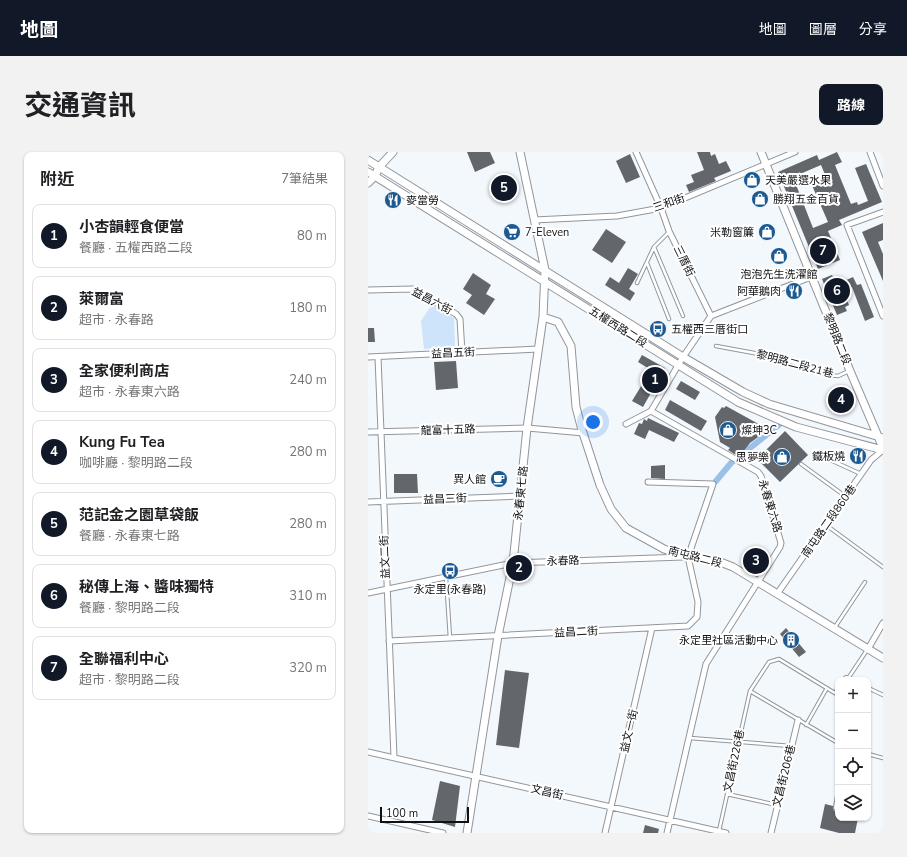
<!DOCTYPE html>
<html lang="zh-TW">
<head>
<meta charset="utf-8">
<style>
	body { margin:0; font-family:"Nunito Sans","Noto Sans TC",sans-serif; background:#f2f2f2; color:#202124 }
	.controls { position:absolute; right:12px; bottom:12px; display:grid; overflow:hidden; border-radius:8px; box-shadow:0 1px 3px #0004 }
	.controls button { width:36px; height:36px; display:grid; place-items:center; padding:0; border:0; border-bottom:1px solid #e0e0e0; background:#fff; color:#202124; font:20px sans-serif }
	.scale { position:absolute; left:12px; bottom:10px; width:89px; box-sizing:border-box; padding-left:4px; border:2px solid #101113; border-top:0; font-size:11px; line-height:14px; white-space:nowrap; color:#101113; -webkit-text-stroke:3px #fff; paint-order:stroke }
	.you { position:absolute; left:225px; top:270px; width:14px; height:14px; margin:-10px; border:3px solid #fff; border-radius:50%; background:#1a73e8; box-shadow:0 0 0 6px #1a73e833 }
	.badge { display:grid; place-items:center; width:26px; height:26px; border-radius:50%; background:#111827; color:#fff; font-size:13px; font-weight:700 }
	.pin { position:absolute; translate:-50% -50%; border:2px solid #fff; box-shadow:0 1px 4px #0006 }
	.list { margin:0; padding:0; list-style:none }
	h2 { display:flex; justify-content:space-between; align-items:center; height:52px; margin:0; padding:0 16px; font-size:17px }
	h2 small { font-size:13px; font-weight:400; color:#757577 }
	.list li { display:grid; grid-template-columns:26px 1fr auto; gap:12px; align-items:center; box-sizing:border-box; height:64px; margin:0 8px 8px; padding:0 8px; border:1px solid #e0e0e0; border-radius:8px }
	.list b { display:block; font-size:15px; white-space:nowrap }
	.list p { margin:0; font-size:13px; white-space:nowrap; color:#757577 }
	.list em { font-size:13px; font-style:normal; color:#757577 }
	.icon { flex:none; width:22px; height:22px; fill:none; stroke:currentColor; stroke-width:2; stroke-linecap:round; stroke-linejoin:round }
	.map { position:relative; flex:none; width:515px; height:681px; overflow:hidden; border-radius:8px }
	header { display:flex; align-items:center; gap:24px; box-sizing:border-box; height:56px; padding:0 20px; background:#111827; color:#fff }
	header strong { font-size:19px }
	nav { display:flex; gap:22px; margin-inline-start:auto; font-size:14px }
	.intro { display:flex; align-items:center; justify-content:space-between; box-sizing:border-box; height:96px; padding:0 24px }
	h1 { margin:0; font-size:28px }
	.button { padding:10px 18px; border-radius:8px; background:#111827; color:#fff; font-size:14px; font-weight:700 }
	main { display:flex; gap:24px; padding:0 24px }
	aside { flex:1; background:#fff; border-radius:8px; box-shadow:0 1px 3px #0004 }
	.map>svg:first-child { display:block }
</style>
</head>
<body>
<header>
<strong>地圖</strong>
<nav><a>地圖</a><a>圖層</a><a>分享</a></nav>
</header>
<div class="intro"><h1>交通資訊</h1><a class="button">路線</a></div>
<main>
<aside>
<h2>附近<small>7筆結果</small></h2>
<ul class="list">
<li><span class="badge">1</span><div><b>小杏韻輕食便當</b><p>餐廳 · 五權西路二段</p></div><em>80 m</em></li>
<li><span class="badge">2</span><div><b>萊爾富</b><p>超市 · 永春路</p></div><em>180 m</em></li>
<li><span class="badge">3</span><div><b>全家便利商店</b><p>超市 · 永春東六路</p></div><em>240 m</em></li>
<li><span class="badge">4</span><div><b>Kung Fu Tea</b><p>咖啡廳 · 黎明路二段</p></div><em>280 m</em></li>
<li><span class="badge">5</span><div><b>范記金之園草袋飯</b><p>餐廳 · 永春東七路</p></div><em>280 m</em></li>
<li><span class="badge">6</span><div><b>秘傳上海、醬味獨特</b><p>餐廳 · 黎明路二段</p></div><em>310 m</em></li>
<li><span class="badge">7</span><div><b>全聯福利中心</b><p>超市 · 黎明路二段</p></div><em>320 m</em></li>
</ul>
</aside>
<div class="map">
<svg width="515" height="681" viewBox="0 0 515 681">
	<rect width="100%" height="100%" fill="#f3f8fd"/>
	<path fill="#cee4fb" d="M64,152L86,166L87,194L56,197L53,169Z"/>
	<g fill="none" stroke-linecap="round" stroke-linejoin="round">
		<path stroke="#9cc1e8" stroke-width="6" d="M348,329L363,311L411,273"/>
	</g>
	<path fill="#63676c" fill-rule="evenodd" d="M99,0H122L127,11L107,20Z
		M329,0H342L343,4L347,2L351,12L358,9L363,19L346,26L348,29L321,40L318,33L326,30L323,23L336,18Z
		M469,0L474,10L467,13L483,52L489,50L490,53L500,49L487,16L498,12L514,50L471,68L474,73L460,79L472,108L450,117L410,20L449,3L451,8ZM453,13L458,25L443,31L460,70L445,76L425,25Z
		M262,2L272,25L258,31L248,9Z
		M515,71V88L510,90L515,102V129L494,80Z
		M238,77L258,90L244,111L224,98Z
		M260,116L270,122L261,137L267,141L262,149L237,133L242,125L251,131Z
		M105,121L123,133L118,142L127,147L116,163L98,151L104,143L95,137Z
		M464,123L466,127L472,124L474,130L485,125L489,133L493,132L506,165L497,169L484,135L475,138L481,153L477,155L479,159L469,163L454,127Z
		M0,176H6L7,190H0Z
		M274,203L297,216L275,255L264,249L283,218L270,210Z
		M88,209L90,236L68,238L66,210Z
		M313,229L332,240L327,248L308,237Z
		M302,248L339,269L333,279L297,258Z
		M358,254L398,276L393,283L382,291L371,305L360,298L362,296L352,290L347,265L354,255L356,256Z
		M280,266L311,281L306,290L281,278L277,287L266,282L271,271L274,272L276,267L279,269Z
		M417,279L440,303L412,330L389,307Z
		M297,313V327L283,326V314Z
		M26,322H49L50,341H26Z
		M418,476L438,500L431,505L412,482Z
		M137,518L161,521L151,596L128,593Z
		M72,629L92,634L87,675L64,668Z
		M457,652L465,654L466,659L469,658L470,655V666H490L487,681H471L452,676Z
		M277,673L291,677L290,681H275Z"/>
	<g fill="none" stroke-linecap="round" stroke-linejoin="round">
		<g stroke="#91969b" stroke-width="4.5">
			<path id="lane" d="M286,95L315,164
				M279,111L301,167
				M269,131L286,95L301,80
				M348,194L413,206L459,223L470,224L481,219
				M456,305L493,322
				M433,312L477,344
				M458,373L515,415
				M78,425L82,486
				M467,475L497,430
				M481,525L499,498
				M475,528L478,525L486,528
				M500,536L515,543
				M382,539L470,591
				M467,541L470,536
				M438,573L459,536
				M322,586L423,594
				M500,602L515,606
				M359,642L409,653
				M467,656L470,640
				M351,679L382,539L401,510L411,507L470,543"/>
		</g>
		<g stroke="#91969b" stroke-width="7">
			<path id="street" d="M268,0L293,56L301,79L343,164
				M502,0L515,34
				M515,60L479,73L515,164
				M166,68L249,64L293,56L427,0
				M0,138L45,137L88,162L92,167L94,201
				M343,164L443,125
				M0,205L170,197
				M10,205L26,605
				M283,259L390,320L393,324L413,391L412,395L338,512L299,681
				M283,259L315,205L343,164
				M258,272L283,259
				M0,280L159,276L216,281
				M280,330L345,332L320,405
				M0,350L153,344
				M0,441L145,411L315,405
				M409,442L503,308L515,298
				M21,489L320,474L329,465L330,450L320,405
				M500,497L515,471
				M0,600L358,681
				M0,664L75,681
				M237,681L284,476
				M403,681L430,568"/>
		</g>
		<g stroke="#91969b" stroke-width="9">
			<path id="secondary" d="M393,0L482,219L515,296
				M0,8L315,205L375,240L401,252L515,286
				M0,20L370,250L428,275L515,298
				M0,31L7,24L11,15L25,0
				M175,165L190,170L203,194L208,255L214,278L232,333L243,357L258,376L296,397L320,405L347,408L365,415L515,506
				M99,681L130,484L145,411L159,276L175,165L177,118L152,0"/>
		</g>
		<use href="#lane" stroke="#fff" stroke-width="2.5"/>
		<use href="#street" stroke="#fff" stroke-width="5"/>
		<use href="#secondary" stroke="#fff" stroke-width="7"/>
	</g>
	<defs>
		<g id="shop-disc" transform="scale(0.9)"><circle r="9.5" fill="#1d5a91" stroke="#fff"/><path d="M-5-2.5h2.3a2.7 3.5 0 0 1 5.4 0H5L5.5 6h-11ZM-1.5-2.5h3a1.5 2.3 0 0 0-3 0Z" fill="#fff"/></g>
		<g id="restaurant-disc" transform="scale(0.9)"><circle r="9.5" fill="#1d5a91" stroke="#fff"/><path d="M-5-6h1v4h1v-4h1v4h1v-4h1v5L-1.5 .5V6h-2V.5L-5-1ZM5-6V6H3V1.5H1.5Q1.5-4 5-6Z" fill="#fff"/></g>
		<g id="supermarket-disc" transform="scale(0.9)"><circle r="9.5" fill="#1d5a91" stroke="#fff"/><path d="M-6-5.5h2.5l.6 2H6L4.5 2H-2.5L-4.4-4H-6ZM-1.5 3.2a1.3 1.3 0 1 0 .1 0ZM3 3.2a1.3 1.3 0 1 0 .1 0Z" fill="#fff"/></g>
		<g id="bus-disc" transform="scale(0.9)"><circle r="9.5" fill="#1d5a91" stroke="#fff"/><path d="M-5-6H5V4H4V6H2V4H-2V6H-4V4H-5ZM-3.5-4V0h7V-4ZM-3.5 1.2v1.5H-2V1.2ZM2 1.2v1.5H3.5V1.2Z" fill="#fff"/></g>
		<g id="cafe-disc" transform="scale(0.9)"><circle r="9.5" fill="#1d5a91" stroke="#fff"/><path d="M-5.5-4.5H6V0H3Q3 3.5 0 3.5H-2.5Q-5.5 3.5-5.5 0ZM3-3.2v2h1.7v-2ZM-6 4.5H4V6H-6Z" fill="#fff"/></g>
		<g id="building-disc" transform="scale(0.9)"><circle r="9.5" fill="#1d5a91" stroke="#fff"/><path d="M-4-6H4V6H1V3H-1V6H-4ZM-2.5-4.3h1.7v1.8h-1.7ZM.8-4.3h1.7v1.8H.8ZM-2.5-1h1.7V.8h-1.7ZM.8-1h1.7V.8H.8Z" fill="#fff"/></g>
	</defs>
	<g fill-rule="evenodd">
		<use href="#shop-disc" x="384" y="28"/>
		<use href="#shop-disc" x="392" y="47"/>
		<use href="#restaurant-disc" x="25" y="48"/>
		<use href="#supermarket-disc" x="144" y="80"/>
		<use href="#shop-disc" x="399" y="80"/>
		<use href="#shop-disc" x="411" y="104"/>
		<use href="#restaurant-disc" x="426" y="139"/>
		<use href="#bus-disc" x="290" y="177"/>
		<use href="#shop-disc" x="360" y="278"/>
		<use href="#restaurant-disc" x="490" y="304"/>
		<use href="#shop-disc" x="414" y="305"/>
		<use href="#cafe-disc" x="131" y="327"/>
		<use href="#bus-disc" x="82" y="419"/>
		<use href="#building-disc" x="423" y="488"/>
	</g>
	<g text-anchor="middle" dominant-baseline="central" stroke-width="4" stroke-linejoin="round" paint-order="stroke">
		<g font-size="11" fill="#101113" stroke="#fff" text-anchor="start">
			<text x="397" y="28">天美嚴選水果</text>
			<text x="405" y="47">勝翔五金百貨</text>
			<text x="38" y="48">麥當勞</text>
			<text x="157" y="80">7-Eleven</text>
			<text x="386" y="80" text-anchor="end">米勒窗簾</text>
			<text x="411" y="122" text-anchor="middle">泡泡先生洗濯館</text>
			<text x="413" y="139" text-anchor="end">阿華鵝肉</text>
			<text x="303" y="177">五權西三厝街口</text>
			<text x="373" y="278">燦坤3C</text>
			<text x="477" y="304" text-anchor="end">鐵板燒</text>
			<text x="401" y="305" text-anchor="end">思夢樂</text>
			<text x="118" y="327" text-anchor="end">異人館</text>
			<text x="82" y="437" text-anchor="middle">永定里(永春路)</text>
			<text x="410" y="488" text-anchor="end">永定里社區活動中心</text>
		</g>
		<g font-size="11" fill="#101113" stroke="#fff">
			<text transform="translate(301 51) rotate(-19)">三和街</text>
			<text transform="translate(316 109) rotate(64)">三厝街</text>
			<text transform="translate(64 149) rotate(28)">益昌六街</text>
			<text transform="translate(250 175) rotate(32)">五權西路二段</text>
			<text transform="translate(469 187) rotate(68)">黎明路二段</text>
			<text transform="translate(85 201) rotate(-3)">益昌五街</text>
			<text transform="translate(427 212) rotate(15)">黎明路二段21巷</text>
			<text transform="translate(80 278) rotate(-2)">龍富十五路</text>
			<text transform="translate(153 341) rotate(-84)">永春東七路</text>
			<text transform="translate(77 347) rotate(-2)">益昌三街</text>
			<text transform="translate(402 354) rotate(73)">永春東六路</text>
			<text transform="translate(461 369) rotate(-55)">南屯路二段860巷</text>
			<text transform="translate(17 405) rotate(-92)">益文二街</text>
			<text transform="translate(327 405) rotate(14)">南屯路二段</text>
			<text transform="translate(195 409) rotate(-2)">永春路</text>
			<text transform="translate(208 480) rotate(-3)">益昌二街</text>
			<text transform="translate(261 579) rotate(-77)">益文一街</text>
			<text transform="translate(366 609) rotate(-78)">文昌街226巷</text>
			<text transform="translate(416 624) rotate(-76)">文昌街206巷</text>
			<text transform="translate(179 640) rotate(13)">文昌街</text>
		</g>
	</g>
</svg>
<div class="controls">
<button>+</button>
<button>−</button>
<button><svg class="icon" aria-label="locate" viewBox="0 0 24 24"><circle cx="12" cy="12" r="6"/><path d="M12 2v4M12 18v4M2 12h4M18 12h4"/></svg></button>
<button><svg class="icon" aria-label="layers" viewBox="0 0 24 24"><path d="M12 4l9 5-9 5-9-5zM3 14l9 5 9-5"/></svg></button>
</div>
<div class="scale">100 m</div>
<div class="you"></div>
<div class="pin badge" style="left:287px;top:228px">1</div>
<div class="pin badge" style="left:151px;top:416px">2</div>
<div class="pin badge" style="left:388px;top:409px">3</div>
<div class="pin badge" style="left:473px;top:248px">4</div>
<div class="pin badge" style="left:136px;top:36px">5</div>
<div class="pin badge" style="left:469px;top:139px">6</div>
<div class="pin badge" style="left:455px;top:99px">7</div>
</div>
</main>
</body>
</html>
